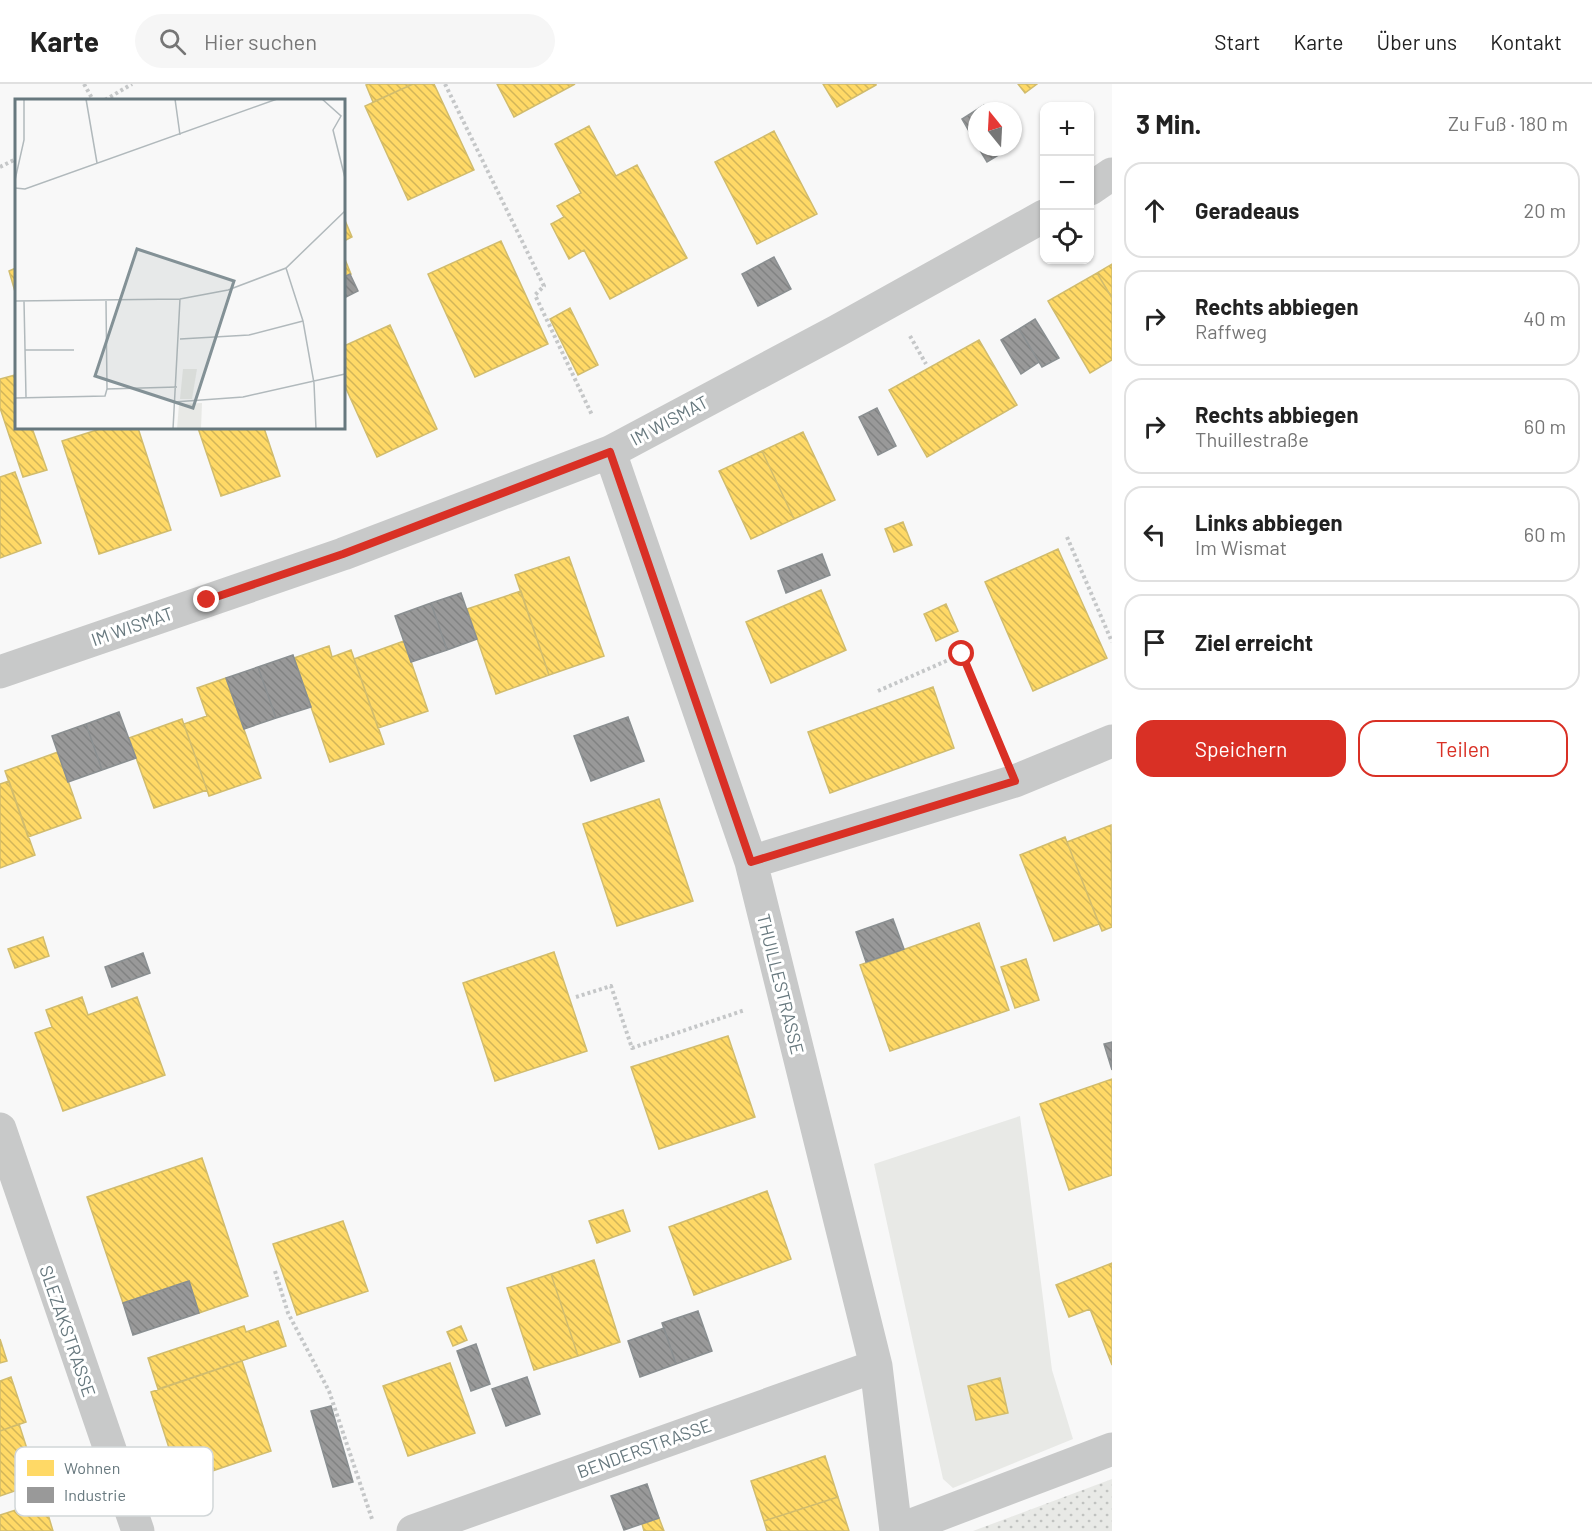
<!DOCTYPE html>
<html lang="de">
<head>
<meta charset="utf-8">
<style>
	body { margin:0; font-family:Barlow,sans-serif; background:#f6f6f6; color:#222 }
	.controls { position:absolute; right:18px; top:18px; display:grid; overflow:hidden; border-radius:12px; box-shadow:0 2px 4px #0004 }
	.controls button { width:54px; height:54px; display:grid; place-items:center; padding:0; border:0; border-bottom:2px solid #e0e0e0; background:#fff; color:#222; font:30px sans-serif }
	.compass { position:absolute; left:968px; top:18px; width:54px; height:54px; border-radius:50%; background:#fff; box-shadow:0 2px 4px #0004; rotate:342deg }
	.stop { position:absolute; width:18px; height:18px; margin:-14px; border:4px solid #d93025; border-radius:50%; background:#fff }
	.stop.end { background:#d93025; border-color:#fff; box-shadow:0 2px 6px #0008 }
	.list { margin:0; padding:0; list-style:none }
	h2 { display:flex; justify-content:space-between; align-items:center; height:78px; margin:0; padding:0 24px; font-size:26px }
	h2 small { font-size:20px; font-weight:400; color:#767676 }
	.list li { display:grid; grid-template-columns:39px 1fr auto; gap:18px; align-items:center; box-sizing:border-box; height:96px; margin:0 12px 12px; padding:0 12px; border:2px solid #e0e0e0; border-radius:18px }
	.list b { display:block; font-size:22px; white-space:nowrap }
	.list p { margin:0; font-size:20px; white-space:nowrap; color:#767676 }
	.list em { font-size:20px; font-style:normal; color:#767676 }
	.actions { display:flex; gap:12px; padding:18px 24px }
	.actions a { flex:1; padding:14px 0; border:2px solid #d93025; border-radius:18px; text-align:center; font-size:21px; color:#d93025 }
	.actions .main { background:#d93025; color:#fff }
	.icon { flex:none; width:33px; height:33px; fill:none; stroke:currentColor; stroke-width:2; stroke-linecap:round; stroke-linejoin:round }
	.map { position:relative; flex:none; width:1112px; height:1447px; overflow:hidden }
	header { display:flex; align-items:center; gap:36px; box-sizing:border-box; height:84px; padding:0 30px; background:#fff; border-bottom:2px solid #e0e0e0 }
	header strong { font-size:28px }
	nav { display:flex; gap:33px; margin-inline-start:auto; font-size:21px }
	.search { width:420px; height:54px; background:#f6f6f6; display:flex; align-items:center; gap:15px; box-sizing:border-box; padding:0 21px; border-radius:33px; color:#767676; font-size:22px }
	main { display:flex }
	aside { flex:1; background:#fff }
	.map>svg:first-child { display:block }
</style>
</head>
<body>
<header>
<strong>Karte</strong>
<div class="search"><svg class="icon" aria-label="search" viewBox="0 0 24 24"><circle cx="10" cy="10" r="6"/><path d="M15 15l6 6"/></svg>Hier suchen</div>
<nav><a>Start</a><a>Karte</a><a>Über uns</a><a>Kontakt</a></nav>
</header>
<main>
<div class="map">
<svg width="1112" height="1447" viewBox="0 0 1112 1447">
	<defs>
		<pattern id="garden-dots" width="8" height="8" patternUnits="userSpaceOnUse" patternTransform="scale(1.5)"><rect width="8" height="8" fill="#e8e9e6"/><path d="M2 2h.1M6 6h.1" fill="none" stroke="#c0c2c0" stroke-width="1.8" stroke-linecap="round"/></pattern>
		<pattern id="homes-back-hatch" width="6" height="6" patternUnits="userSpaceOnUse" patternTransform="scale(1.5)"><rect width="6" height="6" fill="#ffd966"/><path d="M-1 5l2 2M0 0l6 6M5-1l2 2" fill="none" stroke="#d2b559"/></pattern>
		<pattern id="industry-back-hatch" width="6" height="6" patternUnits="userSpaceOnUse" patternTransform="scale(1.5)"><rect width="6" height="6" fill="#999"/><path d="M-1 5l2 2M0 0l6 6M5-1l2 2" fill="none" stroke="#818282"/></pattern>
	</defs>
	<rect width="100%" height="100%" fill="#f8f8f8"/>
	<path fill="#e8e9e6" d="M1020,1032L1052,1286L1073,1355L953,1404L943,1395L874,1080Z"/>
	<path fill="url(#garden-dots)" d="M1112,1395V1447H973Z"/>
	<path fill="url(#homes-back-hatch)" stroke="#d1bc6d" stroke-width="1.5" d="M369,0H413L373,18L366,1Z
		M413,0H434L474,86L408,116L365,22Z
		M497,0H575L514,33Z
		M823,0H876V1L837,23Z
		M1018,0H1037L1025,9Z
		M589,42L616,92L637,81L687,174L610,215L584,166L569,175L551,140L564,133L557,122L581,109L555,60Z
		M774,47L817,130L757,160L715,78Z
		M344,134L352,153L344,157Z
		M501,157L548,260L475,293L428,190Z
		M344,173L351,190L344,193Z
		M1112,180V214L1097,189Z
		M16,184V211L9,187Z
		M1097,189L1112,214V276L1090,289L1048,217Z
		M570,224L598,281L578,291L550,235Z
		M390,241L437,345L377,373L344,300V262Z
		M979,256L1017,321L927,373L889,306Z
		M15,291L16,344H32L47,386L23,393L0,324V295Z
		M103,344H138L171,446L99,470L62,357Z
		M198,344H264L280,392L221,412Z
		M803,348L835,416L794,435L762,367Z
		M762,367L794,435L751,455L719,387Z
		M15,388L41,459L0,474V393Z
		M903,438L912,461L894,468L885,445Z
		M1058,465L1107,574L1033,607L985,498Z
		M569,473L604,572L549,591L515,491Z
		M821,506L846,566L771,599L746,538Z
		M521,507L549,591L496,610L467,525Z
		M946,520L958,547L936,557L924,530Z
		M404,557L428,627L378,644L354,575Z
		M329,562L332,573L351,566L384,660L330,678L294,574Z
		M226,594L261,694L209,712L184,640L207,632L197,604Z
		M933,603L954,664L830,709L808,648Z
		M182,635L207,706L154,724L129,654Z
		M58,668L81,734L28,753L5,687Z
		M9,697L35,771L0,784V700Z
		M659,715L693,817L617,842L583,740Z
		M1111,741L1112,843L1102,847L1067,758Z
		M1065,753L1099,840L1054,857L1020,771Z
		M979,839L1009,926L890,967L860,881Z
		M43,853L49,872L15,884L8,865Z
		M554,868L587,967L495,997L463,899Z
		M1026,875L1039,916L1015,924L1001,883Z
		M82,913L88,931L137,913L165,991L63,1027L35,949L52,943L46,926Z
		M728,952L755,1033L659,1065L631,983Z
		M1112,995V1091L1069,1106L1040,1020Z
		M202,1074L248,1212L199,1229L189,1197L123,1219L87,1113Z
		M767,1107L791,1175L694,1211L669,1143Z
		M623,1126L630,1147L597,1159L589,1137Z
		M343,1137L368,1207L297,1231L273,1160Z
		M594,1176L620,1258L578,1272L551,1190Z
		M1112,1179V1281L1090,1225L1069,1233L1056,1201Z
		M551,1190L578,1272L534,1286L507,1204Z
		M278,1237L286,1262L158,1305L148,1274L244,1242L246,1248Z
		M461,1242L467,1256L453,1262L447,1248Z
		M0,1255L7,1277L0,1279Z
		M242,1277L271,1367L180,1398L151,1308Z
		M450,1279L475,1349L408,1372L383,1302Z
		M11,1293L26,1338L0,1347V1297Z
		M1000,1294L1008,1329L976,1336L968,1302Z
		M19,1340L38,1399L0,1412V1347Z
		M825,1372L838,1413L764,1437L751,1397Z
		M838,1413L849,1447H767L764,1437Z
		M44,1417L53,1447H0V1431Z
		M659,1434L664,1447H644L642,1440Z"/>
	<path fill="url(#industry-back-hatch)" stroke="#8a8f91" stroke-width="1.5" d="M984,21L987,27H977V61L962,35Z
		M978,63H1009L1010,64L987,78Z
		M774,173L791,205L758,222L742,190Z
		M350,190L358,207L344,214V193Z
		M1035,235L1059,274L1042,283L1019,245Z
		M1019,245L1039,278L1021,290L1001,256Z
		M877,324L896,362L878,371L859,333Z
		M822,470L830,491L786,509L778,487Z
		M461,509L477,555L447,566L431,519Z
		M431,519L447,566L411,578L395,532Z
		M293,571L311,623L276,634L258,583Z
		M258,583L276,634L244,645L226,594Z
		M119,628L136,674L102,686L86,640Z
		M628,633L644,677L591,697L574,652Z
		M86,640L102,686L68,698L52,652Z
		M893,835L904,865L866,878L856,848Z
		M143,869L150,889L112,903L105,883Z
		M1112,958V986L1104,960Z
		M189,1197L199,1229L133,1251L123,1219Z
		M698,1227L712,1267L676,1280L662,1239Z
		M664,1244L676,1280L640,1293L628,1257Z
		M476,1260L490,1300L471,1307L457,1267Z
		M527,1293L540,1330L506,1342L492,1305Z
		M331,1322L353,1398L333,1403L311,1327Z
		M647,1400L659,1434L624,1446L611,1412Z"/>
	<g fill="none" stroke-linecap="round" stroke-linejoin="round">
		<path stroke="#c5c7c8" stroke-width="4" stroke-dasharray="3 3" stroke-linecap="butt" d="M84,0L93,16
			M445,0L544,202L535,211L592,331
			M105,16L132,0
			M0,83L16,75
			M910,252L926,280
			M1067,453L1112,558
			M878,607L962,570L999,657
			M576,913L611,902L632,964L745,926
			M275,1187L288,1229L329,1307L372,1435"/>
		<path stroke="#c8c9c9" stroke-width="33" d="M1090,105L1112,90
			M610,368L751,778L876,1282L896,1447
			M0,588L343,470L610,368L837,247L1044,132
			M751,778L1015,697L1112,657
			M0,1045L138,1447
			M413,1447L876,1282
			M896,1447L1112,1365"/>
	</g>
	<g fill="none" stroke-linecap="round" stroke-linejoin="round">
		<path stroke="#d93025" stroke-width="8" d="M207,516L343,470L610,368L751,778L1015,697L962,570"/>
	</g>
	<g text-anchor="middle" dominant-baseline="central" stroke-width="6" stroke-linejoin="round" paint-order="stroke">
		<g font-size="18" fill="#67787e" stroke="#fff">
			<text transform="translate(669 336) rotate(-28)">IM WISMAT</text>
			<text transform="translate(132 542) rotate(-19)">IM WISMAT</text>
			<text transform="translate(781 900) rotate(76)">THUILLESTRASSE</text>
			<text transform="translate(68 1247) rotate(71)">SLEZAKSTRASSE</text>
			<text transform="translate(644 1364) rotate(-20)">BENDERSTRASSE</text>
		</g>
	</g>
	<g transform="translate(15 15)">
		<rect width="330" height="330" fill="#f8f8f8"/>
		<path d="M168,270H182L177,300H165Z" fill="#e8e9e6"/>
		<path d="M187,304L186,330H162L164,305Z" fill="#e8e9e6"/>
		<path fill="none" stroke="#b1b9bc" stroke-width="1.5" d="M71,0L82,64M160,0L165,36M307,0L326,17L318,31L330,79M0,81L9,41V0M0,89L10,90L262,0M271,169L288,222L299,284L301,330M0,202L165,200L213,191L271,169L330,112M9,202L11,298M91,202L92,290M165,240L234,236L288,222M10,251H59M0,299L90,297L92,290L162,288M159,303L228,298L330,275M158,330L165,200"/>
		<path fill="#839196" fill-opacity="0.15" stroke="#839196" stroke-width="3" d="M122,150L219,182L178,309L80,277Z"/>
		<rect width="330" height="330" fill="none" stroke="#67787e" stroke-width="3"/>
	</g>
	<rect x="15" y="1363" width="198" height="69" rx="9" fill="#fff" stroke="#d1d6d8" stroke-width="1.5"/>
	<rect x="27" y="1376" width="27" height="16" fill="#ffd966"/>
	<rect x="27" y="1403" width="27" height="16" fill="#999"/>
	<g font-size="16" fill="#67787e">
		<text x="64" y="1390">Wohnen</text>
		<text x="64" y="1417">Industrie</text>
	</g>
</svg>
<div class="controls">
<button>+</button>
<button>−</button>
<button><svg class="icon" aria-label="locate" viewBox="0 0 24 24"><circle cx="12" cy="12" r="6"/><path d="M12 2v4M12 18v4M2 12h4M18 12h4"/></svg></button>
</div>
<svg class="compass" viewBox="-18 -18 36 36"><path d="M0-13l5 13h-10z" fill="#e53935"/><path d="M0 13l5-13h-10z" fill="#767676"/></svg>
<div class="stop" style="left:962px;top:570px"></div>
<div class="stop end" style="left:207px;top:516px"></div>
</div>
<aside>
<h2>3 Min.<small>Zu Fuß · 180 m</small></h2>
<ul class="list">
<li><svg class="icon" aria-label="ahead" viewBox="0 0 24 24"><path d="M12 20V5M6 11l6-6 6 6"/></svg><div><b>Geradeaus</b></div><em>20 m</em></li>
<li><svg class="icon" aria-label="right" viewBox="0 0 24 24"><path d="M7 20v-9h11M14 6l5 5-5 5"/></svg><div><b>Rechts abbiegen</b><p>Raffweg</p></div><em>40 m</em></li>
<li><svg class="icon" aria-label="right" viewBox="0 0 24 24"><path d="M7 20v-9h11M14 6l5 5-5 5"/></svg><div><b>Rechts abbiegen</b><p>Thuillestraße</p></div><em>60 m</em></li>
<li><svg class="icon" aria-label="left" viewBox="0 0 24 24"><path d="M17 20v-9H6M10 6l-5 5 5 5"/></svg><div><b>Links abbiegen</b><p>Im Wismat</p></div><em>60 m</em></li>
<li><svg class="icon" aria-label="arrive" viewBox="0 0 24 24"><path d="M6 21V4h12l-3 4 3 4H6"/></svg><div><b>Ziel erreicht</b></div></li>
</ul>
<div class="actions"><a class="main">Speichern</a><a>Teilen</a></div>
</aside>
</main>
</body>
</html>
